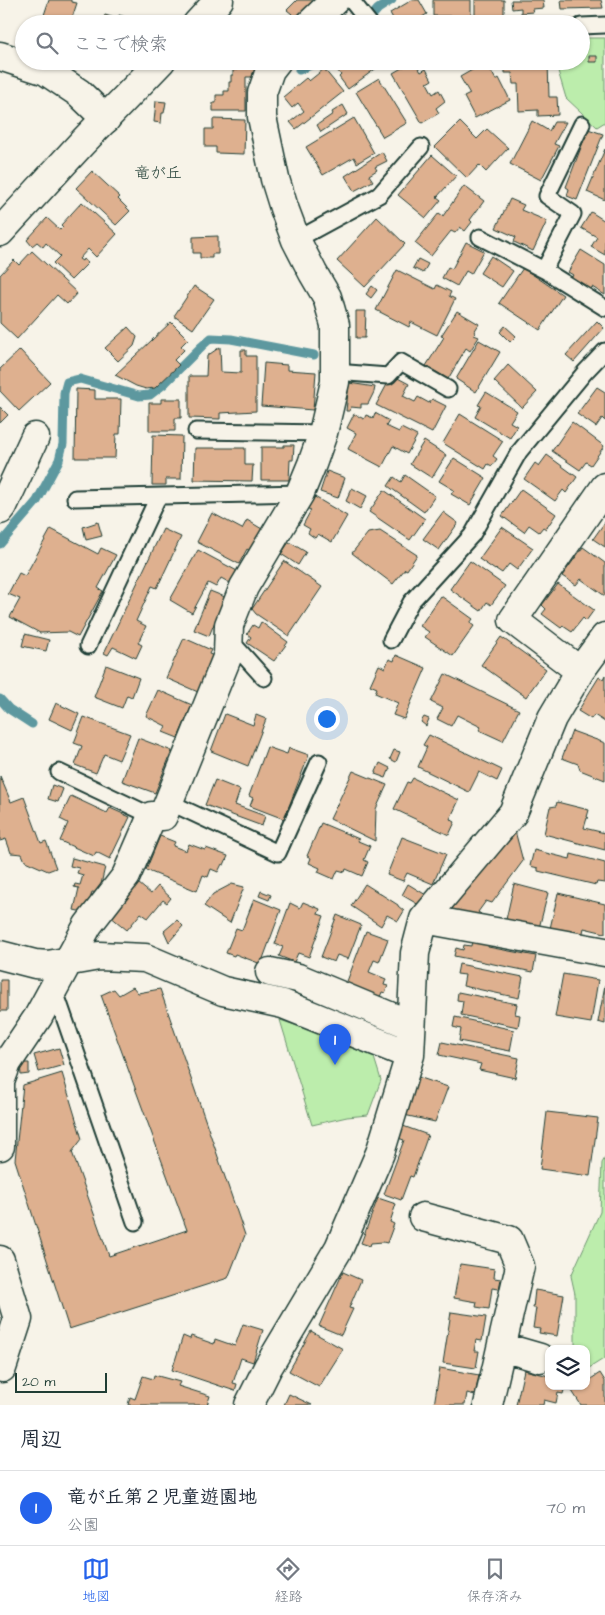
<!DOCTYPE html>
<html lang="ja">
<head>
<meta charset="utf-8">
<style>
	body { margin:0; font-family:"Architects Daughter","Klee One",sans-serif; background:#f2f2f3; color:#1f2937 }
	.controls { position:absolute; right:15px; bottom:15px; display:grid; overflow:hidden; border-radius:10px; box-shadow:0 1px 4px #0004 }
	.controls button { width:45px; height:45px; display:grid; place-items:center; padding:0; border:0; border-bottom:1px solid #e0e1e3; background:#fff; color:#1f2937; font:25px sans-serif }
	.scale { position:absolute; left:15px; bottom:12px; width:92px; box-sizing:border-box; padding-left:5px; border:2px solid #1f3d34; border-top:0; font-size:14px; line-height:18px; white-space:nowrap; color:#1f3d34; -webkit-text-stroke:4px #f7f3e8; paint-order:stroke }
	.you { position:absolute; left:326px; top:718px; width:18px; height:18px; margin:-12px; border:4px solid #fff; border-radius:50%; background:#1a73e8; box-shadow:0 0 0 8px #1a73e833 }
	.badge { display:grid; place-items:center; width:32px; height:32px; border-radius:50%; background:#2563eb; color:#fff; font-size:16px; font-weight:700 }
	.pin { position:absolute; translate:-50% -41px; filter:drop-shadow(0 1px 2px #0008) }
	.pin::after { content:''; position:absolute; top:26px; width:18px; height:15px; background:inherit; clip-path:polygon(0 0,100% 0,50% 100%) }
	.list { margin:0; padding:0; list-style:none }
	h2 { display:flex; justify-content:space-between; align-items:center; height:65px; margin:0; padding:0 20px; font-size:21px }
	h2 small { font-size:16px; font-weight:400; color:#747a83 }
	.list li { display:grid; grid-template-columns:32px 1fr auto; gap:15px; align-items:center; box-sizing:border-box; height:75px; padding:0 20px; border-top:1px solid #e0e1e3 }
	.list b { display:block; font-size:19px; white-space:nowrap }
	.list p { margin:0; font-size:16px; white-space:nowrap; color:#747a83 }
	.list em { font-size:16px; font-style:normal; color:#747a83 }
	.icon { flex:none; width:28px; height:28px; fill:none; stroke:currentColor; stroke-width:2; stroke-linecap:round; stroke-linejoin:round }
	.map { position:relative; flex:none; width:605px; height:1405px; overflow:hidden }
	.search { position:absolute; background:#fff; box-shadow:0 1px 4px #0004; left:15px; right:15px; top:15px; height:55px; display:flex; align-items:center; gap:12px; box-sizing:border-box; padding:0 18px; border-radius:28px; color:#747a83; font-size:19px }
	.sheet { height:140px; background:#fff }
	nav { display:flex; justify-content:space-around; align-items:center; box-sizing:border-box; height:70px; border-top:1px solid #e0e1e3; background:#fff; font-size:14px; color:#747a83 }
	nav a { display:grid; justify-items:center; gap:2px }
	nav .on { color:#2563eb }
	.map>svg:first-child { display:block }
</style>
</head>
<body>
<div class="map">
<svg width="605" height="1405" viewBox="0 0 605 1405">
	<rect width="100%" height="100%" fill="#f7f3e8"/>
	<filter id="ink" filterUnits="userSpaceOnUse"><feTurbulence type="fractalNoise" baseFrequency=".02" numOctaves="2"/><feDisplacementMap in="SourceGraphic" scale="10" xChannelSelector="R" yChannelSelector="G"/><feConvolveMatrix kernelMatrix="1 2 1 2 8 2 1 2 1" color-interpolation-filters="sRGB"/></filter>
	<g filter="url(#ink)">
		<path fill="#bcedac" stroke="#6e9570" d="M581,38H605V122L597,127L566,98L555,61H581Z
			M280,1020L372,1051L381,1080L368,1115L347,1117L312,1125Z
			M605,1158V1358L586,1370V1349H575V1294L571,1276L600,1212L602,1163Z"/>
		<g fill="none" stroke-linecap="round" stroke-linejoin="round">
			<path stroke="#5d989f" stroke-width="9" d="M365,24L378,9L392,0
				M299,70L320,61
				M0,544L37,501L59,460L63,444L64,393L67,382L80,379L139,396L150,395L163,385L202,346L211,338L231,339L314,355
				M0,699L9,709L32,724"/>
		</g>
		<path fill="#deb08f" stroke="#1f3d34" d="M49,0H71V2L77,3L70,24H41Z
			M297,0H315L292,24H282L292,14L287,10Z
			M412,0H419L427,14L411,24H396L390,13Z
			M433,0H471V24H455L456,16H433Z
			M475,0H504V24H475Z
			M511,0H543L544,8L532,9L533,12L521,13V8L512,9Z
			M561,0H601L603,8L562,9Z
			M339,12L342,16L344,14L346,17L348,15L351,19L346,24H327Z
			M105,15L118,19L119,15L136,20L135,24H101Z
			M589,56H597V62H589Z
			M106,61H122L120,66Z
			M248,61H261L254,73H253V77H246V111H213V103H216V95H224V91H229V82H231V75H233V70H237L239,64H246Z
			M341,61H386L348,89L339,77L341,75L334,66Z
			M414,61L421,72L426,69L432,80L427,83L433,94L439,90L445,101L436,108L439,113L422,123L393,73Z
			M510,61H548L549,97H557L558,115L538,116V110L519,111L518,84H513L512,73H505V63H510Z
			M486,62L496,80L499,78L510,100L475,118L464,97L470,94L460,77Z
			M324,69L343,92L296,129L290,122L304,111L298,103L292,108L283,97L306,78L309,81Z
			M379,78L407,123L383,137L356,92Z
			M156,101L166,102L164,113H162L161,123L154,122Z
			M343,105L348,114L321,132L317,125L333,114L332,112Z
			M354,118L374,153L357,163L354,157L323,175L306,147Z
			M213,119L245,120L244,154L216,153V147H205V129H213Z
			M532,121L549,131L554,122H566L554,144L559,146L541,180L510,164Z
			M460,122L477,139L487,129L508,148L486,172L479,165L467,178L435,147Z
			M588,129L603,134L577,200L567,196L569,189L566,187Z
			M605,149V200L587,192Z
			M382,152L387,161L375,167L377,170L369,175L373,181L354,191L345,176Z
			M432,155L456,176L437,197L441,200L426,218L398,195Z
			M92,171L120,197L118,199L130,211L116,225L76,188Z
			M464,186L484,201L470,220L472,222L465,231L460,227L455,233L451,231L431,256L415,243L439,213L443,216Z
			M510,199L524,205L521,210L547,221L533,251L514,242L516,237L496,228Z
			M82,202L117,234L96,257L88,249L79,259L82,261L83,259L88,263L71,280L53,263L60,256L46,243L43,247L37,242L32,246L27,240L47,218L60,230L63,227L61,225Z
			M591,212L605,221V255L591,247L597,237L581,228Z
			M377,217L405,244L365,287L337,261Z
			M218,236V254H212V258H200V253H193V237Z
			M466,242L484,251L471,274L466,271L457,286L442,278L448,267L452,269Z
			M581,250L605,265V295L592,287L591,289L571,278L573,275L568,272Z
			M32,251L77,293L67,304L57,295L17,339L0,323V275L14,260L19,265Z
			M491,256L513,271L502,287L480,273Z
			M418,259L428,264L423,273L413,268Z
			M523,268L563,295L540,330L499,303Z
			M397,270L435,289L437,285L451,292L449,296L455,299L437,335L411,322L409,327L376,310Z
			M194,286L214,299L193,329L174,316Z
			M372,286L377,290L371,298L366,294Z
			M356,311H366L365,338H356Z
			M457,311L479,324L474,332L476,333L474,335L479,337L470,351L466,348L448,379L426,366L444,337L441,336Z
			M597,321L604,328L574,362L566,355Z
			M171,322L188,339L181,346L184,350L174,360L179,365L155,388L146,389L136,386L115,375Z
			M505,326L516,336L510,342L500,332Z
			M128,327L137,337L134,346L118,361L105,348Z
			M479,340L500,352L476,392L456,379Z
			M220,347L221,372L241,373V350H246V356H256V411L220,413V419L189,418V376H206L207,356Z
			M20,350L50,382L19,411L0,391V369Z
			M264,363L287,365V370L316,372L313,410L261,406Z
			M508,365L537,392L522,408L494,381Z
			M392,375L409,384L403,396L415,402L418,397L429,403L432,399L446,406L432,433L376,405Z
			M349,383L375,387L374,392L368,404H361V408L351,407L350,411H346Z
			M597,387L605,392V421L602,418L596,427L577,414Z
			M76,389L95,390V399H121L120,434H116L115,458H75Z
			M486,392L517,411L510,422L517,426L510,438L475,417L481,406L478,405Z
			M161,399H181V418H175V431H149V403H161Z
			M0,407L8,415L0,423Z
			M375,413L389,421L386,426L399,432L401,428L417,436L407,454L393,446L382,467L348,449L356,433L347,428L354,414L364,419L366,415L373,418Z
			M460,414L503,441L493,456L497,459L492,466L488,464L485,469L443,443Z
			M572,422L604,446L591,465L586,462L580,470L552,451Z
			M153,435L182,436L181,479H166V485H152Z
			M424,441L446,455L432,478L410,464Z
			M284,445H294L293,460H290L289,480H261V447H284Z
			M195,448H245V465H253L252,481L194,480Z
			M547,455L577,477L566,493L563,490L555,501L524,479L535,463L539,466Z
			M454,458L486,478L470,505L451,494L454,490L439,481Z
			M327,471L345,478L338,498L320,492Z
			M405,475L435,496L424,512L388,486L394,477L401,482Z
			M352,488L367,496L360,509L346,501Z
			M521,489L556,514L546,529L543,527L539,532L529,525L524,532L502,516Z
			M384,490L425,519L410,540L369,512Z
			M313,496L347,516L332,542L318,534L315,538L308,533L310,529L303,525L311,510L306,508Z
			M443,512L458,523L439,550L423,539Z
			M212,513L242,529L247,520L262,529L250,551L247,549L239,564L197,542Z
			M98,522L102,536L86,540L83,527Z
			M605,522V547L593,539Z
			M502,527L533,548L517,570L509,564L502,573L496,569L495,570L479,559Z
			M51,529L98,554L101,548L116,555L98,588L103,591L78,637L68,632L40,633L10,617L20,599L8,594L19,573L25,576Z
			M163,529L181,537L157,588L152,586L136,621L146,626L138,643L142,645L136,658L113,647L108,655L104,653Z
			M380,531L417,555L407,570L405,569L393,584L352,553L368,533Z
			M289,542L306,552L298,565L281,554Z
			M583,547L605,563V596L581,579L576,585L562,576Z
			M198,550L239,572L232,584L221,578L216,587L208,583L192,613L170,600Z
			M284,561L322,587L289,636L256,614L252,609Z
			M470,561L505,586L491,605L487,602L481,611L450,589Z
			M558,584L594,610L586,621L583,618L572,632L563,626L561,628L542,614L546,609L542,605Z
			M210,591L225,597L209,636L194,630Z
			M441,596L473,619L470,623L474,626L453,656L425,637L429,632L420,626Z
			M261,622L288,642L274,661L247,643L251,637L247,634L253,625L258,628Z
			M25,634L49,640L46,651L22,646Z
			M501,637L546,669L526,697L481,665Z
			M184,638L211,650L209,654L214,656L198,692L166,678Z
			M396,655L426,668L404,719L393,715L398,703L375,693L377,688L370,685L379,665L385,668L389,659L394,661Z
			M106,665L139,678L132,697L127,695L122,708L94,697Z
			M445,674L519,710L503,741L479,730L481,727L457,715L451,726L437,719L443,708L431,702Z
			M605,675V722L594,715L591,719L578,711L599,677L603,679Z
			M158,690L192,705L178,738L163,732L166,726L146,716Z
			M56,703L79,714L72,730L49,719Z
			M225,714L253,725L256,715L266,719L248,766L211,751Z
			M84,717L130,734L119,760L104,754L96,773L75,765L82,746L74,743Z
			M424,717L429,719L426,726L421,722Z
			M572,731L605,743V780L580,770L578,764L562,758Z
			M429,735L502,770L497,781L479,772L469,792L418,767L427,747L423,745Z
			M138,738L172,751L155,793L122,781Z
			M267,747L287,754L289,748L309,755L284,819L250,806L253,798L249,796Z
			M394,750L400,752L396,762L390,759Z
			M380,763L390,768L386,778L375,774Z
			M353,771L387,785L376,809L375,841L330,819Z
			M0,776L11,802L24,797L41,843L46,841L56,868L48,871L25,861L22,854L11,853L6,839L0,841Z
			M413,778L459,800L450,819L455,822L449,835L394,809L407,782L410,783Z
			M215,780L240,790L235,805L265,816L262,826L205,805Z
			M52,785L63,789L58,802L48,799Z
			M71,796L107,813L110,808L130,817L110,859L96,852L94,856L60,841L68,823L60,819Z
			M557,802L589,810L587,817L589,818H587L584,828L605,833V850L544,834L550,807L556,806Z
			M321,823L359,839L358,841L370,846L364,860L368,862L362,876L346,869L345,872L338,870L334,879L318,872L320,868L309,863L311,858L307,856Z
			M514,827L523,861L492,903L486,901L478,912L481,914L478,918L449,914L448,905Z
			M160,836L175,842L173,846L186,851L189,844L205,850L206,848L228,856L224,865L222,864L218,872L211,869L208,877L203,875L197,891L146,870Z
			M402,837L446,854L433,884L407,873L403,881L387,875Z
			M534,850L570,859L571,854L605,863V883L597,882L596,885L538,871V868L530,866Z
			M72,858L105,867L99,893L92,892L87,913L74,910L79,888L74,887L75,884L80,885L83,875L77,873L79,868L70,866Z
			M138,883L151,894L158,886L171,898L167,903L163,900L148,918L141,913L127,930L110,916Z
			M232,884L244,887L230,923L204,906L213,894Z
			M365,884L398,905V906L404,911L398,921L387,915L381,926L351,906Z
			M408,884L426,895L419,905L402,895Z
			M514,884L548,893L538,932L505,924Z
			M261,891L271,895L269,900L259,896Z
			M558,893L605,904V933L584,928L581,941L549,933Z
			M254,899L281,910L261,964L235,954L234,956L226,953L236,928L242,930Z
			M303,902L320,909L318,914L324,916L309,957L298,953L294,962L279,956L283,947L275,944L290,903L300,908Z
			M337,915L361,925L348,959L337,955L334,962L321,957Z
			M177,920L183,926L169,942L164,931Z
			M366,931L388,939L379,962L374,960L369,972L386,979L384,985L388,986L385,993L382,992L380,997L346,984Z
			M472,940L489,944L488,947L536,956L533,972L454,956L456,948L463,950L464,945L471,946Z
			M459,964L523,977L519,998L463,986L465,975L457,974Z
			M563,974L598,980L591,1023L555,1017Z
			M0,980H7V1011H0Z
			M605,985V1024L598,1022Z
			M133,987L138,993L160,989L245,1235L228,1278L69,1329L15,1160L23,1085L62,1073L82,1139L72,1152L109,1256L187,1230L101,995L114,989L119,995Z
			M458,992L517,1004L515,1014L520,1015L518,1027L461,1015L463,1001L457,1000Z
			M455,1017L514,1030L510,1051L459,1041L461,1029L453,1027Z
			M442,1042L519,1058L515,1078L479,1070L481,1064L439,1055Z
			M59,1048L64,1065L39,1072L34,1055Z
			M20,1063H29V1074L21,1075Z
			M418,1077L448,1087L435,1122L404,1115Z
			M547,1112L598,1118L590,1176L540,1169Z
			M403,1126L428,1135L413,1177L410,1176L401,1200L384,1194L404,1140L398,1138Z
			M378,1198L396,1204L390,1222L394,1224L387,1243L383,1242L371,1243L370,1246L361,1243Z
			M460,1264L495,1269L494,1278L501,1279L499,1289L492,1288L489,1309L476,1307L477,1302L454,1298Z
			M343,1272L361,1280L349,1308L353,1309L341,1335L319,1326Z
			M535,1290L564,1295L557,1336L539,1333L540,1329L533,1328L536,1308H533Z
			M451,1312L486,1317L482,1341L476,1340L474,1351H479L476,1368L443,1363Z
			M243,1324L263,1330L253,1362L241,1358L233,1383L237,1384L235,1391L172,1370L183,1336L190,1339L191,1336L214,1344L215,1339L235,1346Z
			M311,1331L343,1349L319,1387L289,1371Z
			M440,1368L479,1375L475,1395L467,1393L465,1405H434Z
			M524,1370L549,1376V1386H565L563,1394L558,1393L556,1403L544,1400L543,1405H516Z
			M600,1373L605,1381V1405H581L572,1391L579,1386H586V1382Z
			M154,1375L180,1382L178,1386L210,1396L207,1405H128L130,1397L135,1399L143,1376L153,1379Z
			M289,1394L312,1405H284Z"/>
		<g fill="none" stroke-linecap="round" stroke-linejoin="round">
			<g stroke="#1f3d34" stroke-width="19">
				<path id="lane" d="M351,0L370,24
					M581,26L605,25
					M480,237L544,270L605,308
					M296,240L379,195L421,147
					M544,270L573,214L547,196L582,124
					M335,372L388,376L401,362L448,389
					M196,431L323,433
					M75,498L300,493
					M228,638L264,678
					M391,640L411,602L472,535L519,452L585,372L605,351
					M88,646L158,497
					M59,772L152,816
					M169,802L278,853L319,762
					M54,988L135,1222"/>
			</g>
			<g stroke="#1f3d34" stroke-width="31">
				<path id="street" d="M310,24L335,0
					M0,56L46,71L79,93L106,119
					M0,510L3,506L35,437
					M580,671L513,620L605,487
					M424,919L605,952
					M0,955L35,964L48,965L99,956L145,958L223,991L283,1004L410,1055
					M270,972L298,978L411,1025
					M0,1146V1082L7,1063L38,1017L88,925L126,876L152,816H163L228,655L229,625L244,587L300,493L312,464L323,433L335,382V325L327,297L313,273L296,240L284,208L275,179L262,117V93L270,70L277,61
					M423,1217L509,1240L520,1266L488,1405
					M0,1260L18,1319L2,1368
					M502,1347L540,1358
					M249,1405L268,1367L339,1248L380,1153L410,1055L415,953L424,919L513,813L552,718L580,671L605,637"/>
			</g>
			<g stroke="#1f3d34" stroke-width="31">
				<path id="secondary" d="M197,24L219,0
					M0,232L81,144L161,61"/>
			</g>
			<use href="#lane" stroke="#f7f3e8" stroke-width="15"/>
			<use href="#street" stroke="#f7f3e8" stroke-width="28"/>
			<use href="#secondary" stroke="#f7f3e8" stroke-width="28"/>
		</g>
	</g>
	<g text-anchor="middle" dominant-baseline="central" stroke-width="4" stroke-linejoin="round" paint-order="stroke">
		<g font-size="16" fill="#1f3d34" stroke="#f7f3e8">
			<text x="158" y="173">竜が丘</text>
		</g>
	</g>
</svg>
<div class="controls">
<button><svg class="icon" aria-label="layers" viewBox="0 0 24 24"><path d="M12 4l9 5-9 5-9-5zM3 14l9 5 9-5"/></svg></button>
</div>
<div class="scale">20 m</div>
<div class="you"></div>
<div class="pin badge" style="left:335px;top:1065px">1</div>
<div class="search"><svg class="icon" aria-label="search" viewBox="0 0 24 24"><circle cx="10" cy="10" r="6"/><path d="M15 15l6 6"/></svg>ここで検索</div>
</div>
<section class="sheet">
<h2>周辺<small></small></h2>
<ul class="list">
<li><span class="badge">1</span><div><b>竜が丘第２児童遊園地</b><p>公園</p></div><em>70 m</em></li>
</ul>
</section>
<nav>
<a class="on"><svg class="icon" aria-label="map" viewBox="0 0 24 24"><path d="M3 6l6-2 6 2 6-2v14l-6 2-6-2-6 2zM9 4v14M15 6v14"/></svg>地図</a>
<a><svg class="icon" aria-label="directions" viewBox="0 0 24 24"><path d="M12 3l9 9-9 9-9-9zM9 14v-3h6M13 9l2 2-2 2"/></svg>経路</a>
<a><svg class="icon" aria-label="saved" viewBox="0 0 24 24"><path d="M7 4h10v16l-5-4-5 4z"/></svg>保存済み</a>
</nav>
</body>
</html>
